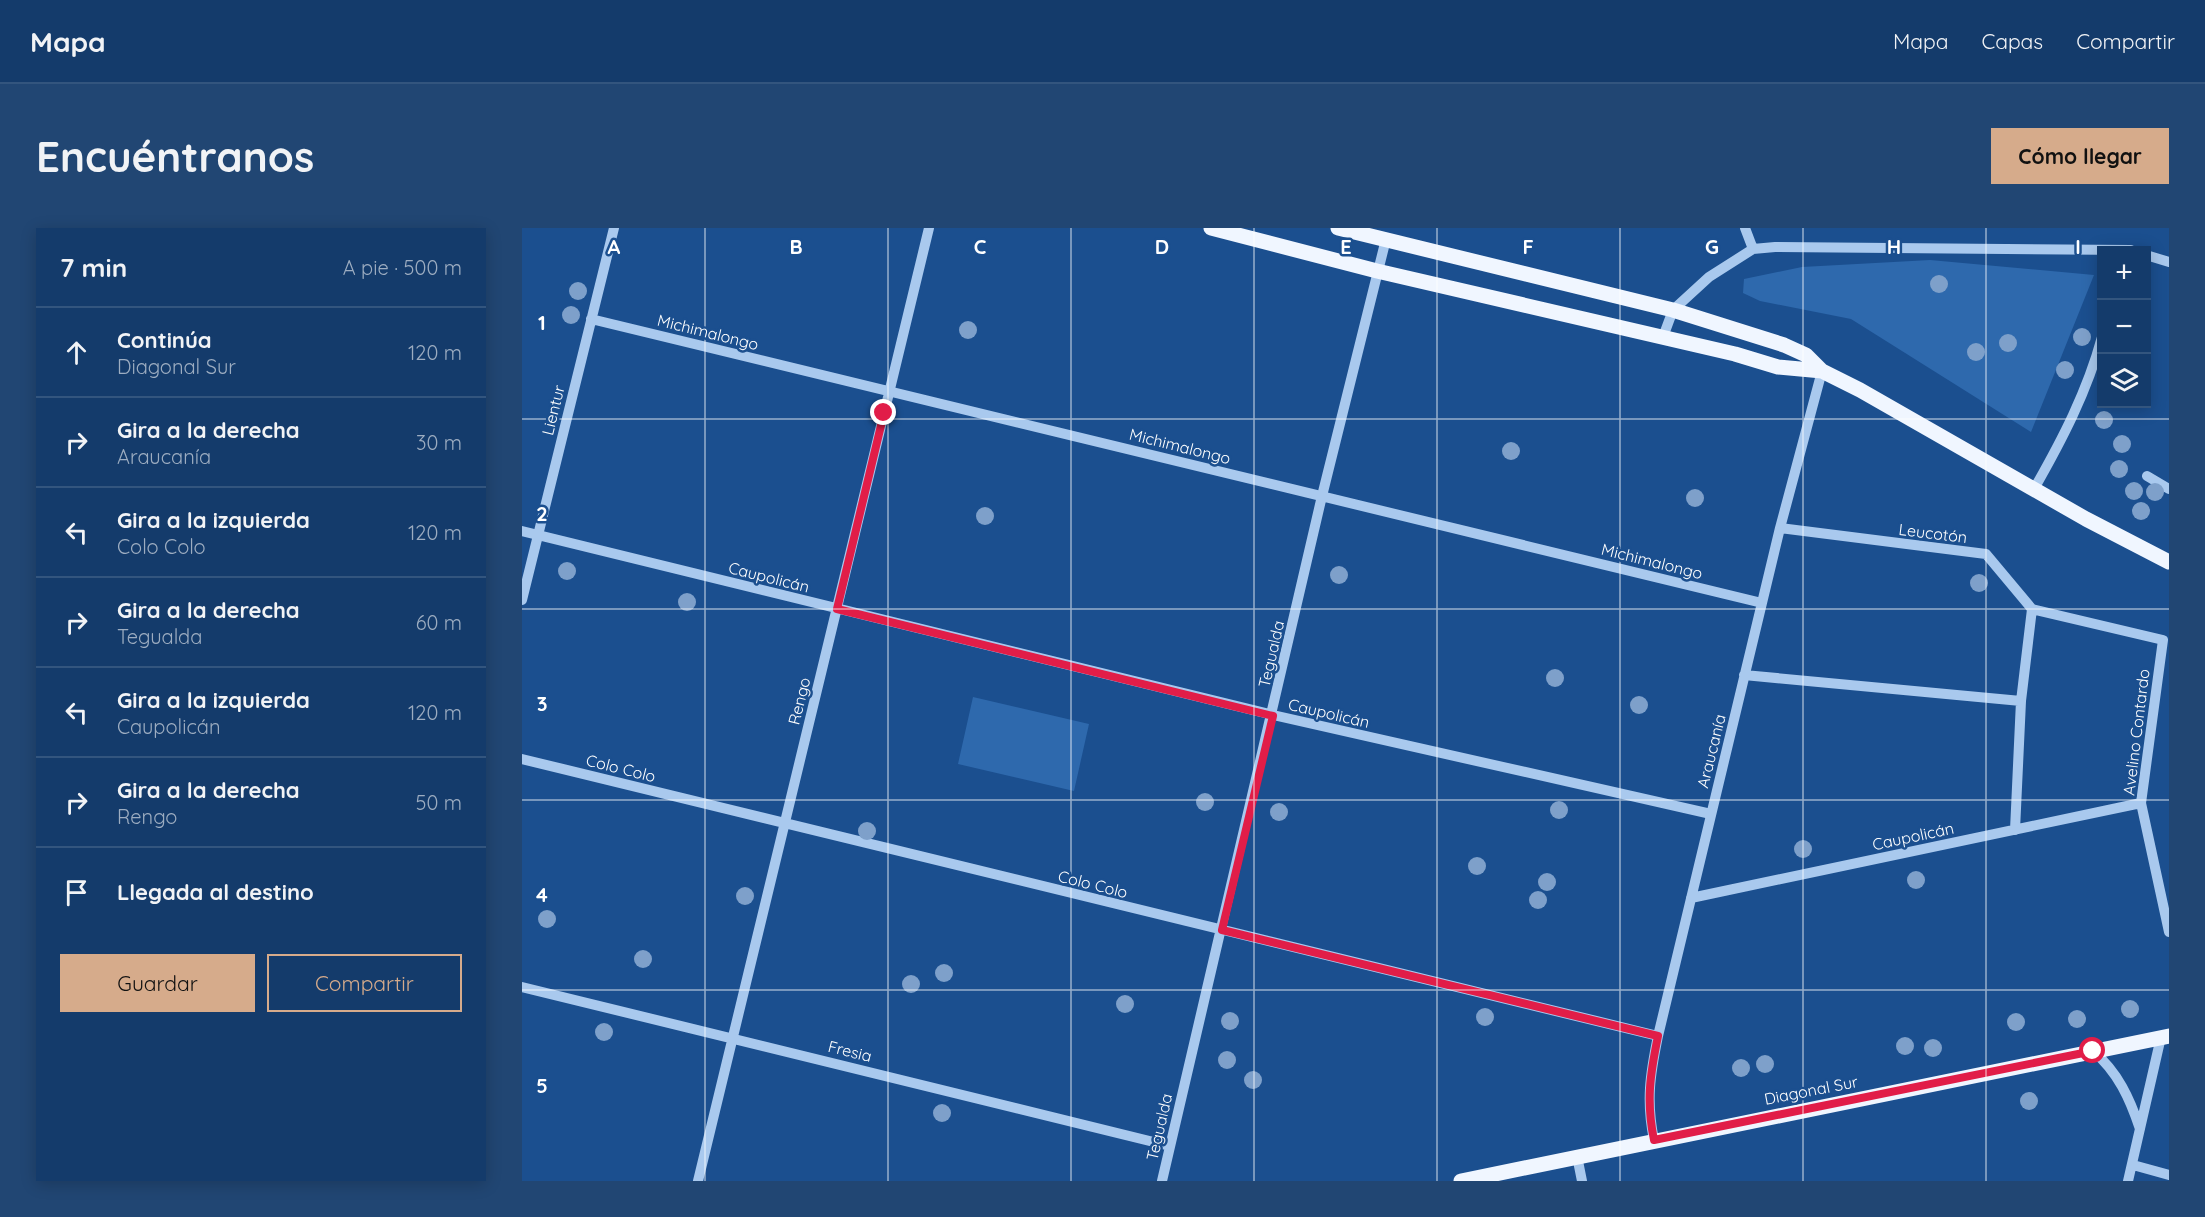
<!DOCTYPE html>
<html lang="es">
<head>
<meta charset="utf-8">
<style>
	body { margin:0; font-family:Quicksand,sans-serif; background:#214673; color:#f1f3f6 }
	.controls { position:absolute; right:18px; top:18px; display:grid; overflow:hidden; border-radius:0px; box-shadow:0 3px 15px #0003 }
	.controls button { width:54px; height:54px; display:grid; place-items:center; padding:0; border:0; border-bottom:2px solid #33557e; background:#143b6b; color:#f1f3f6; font:30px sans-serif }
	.stop { position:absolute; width:18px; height:18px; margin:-14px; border:4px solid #e11d48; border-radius:50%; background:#fff }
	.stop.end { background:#e11d48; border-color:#fff; box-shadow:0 2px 6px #0008 }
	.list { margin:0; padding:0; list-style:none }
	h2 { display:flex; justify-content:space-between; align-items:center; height:78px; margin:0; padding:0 24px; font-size:26px }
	h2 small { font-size:20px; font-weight:400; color:#9dadc1 }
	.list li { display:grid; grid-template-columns:39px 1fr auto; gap:18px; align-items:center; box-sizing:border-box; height:90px; padding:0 24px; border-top:2px solid #33557e }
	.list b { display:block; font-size:22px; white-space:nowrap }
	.list p { margin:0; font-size:20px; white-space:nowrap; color:#9dadc1 }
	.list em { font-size:20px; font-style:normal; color:#9dadc1 }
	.actions { display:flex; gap:12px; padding:18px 24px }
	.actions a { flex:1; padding:14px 0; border:2px solid #d6ab8b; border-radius:0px; text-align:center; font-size:21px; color:#d6ab8b }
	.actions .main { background:#d6ab8b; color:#111 }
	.icon { flex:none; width:33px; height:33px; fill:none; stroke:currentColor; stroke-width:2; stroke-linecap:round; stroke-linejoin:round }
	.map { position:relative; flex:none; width:1647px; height:953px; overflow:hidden; border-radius:0px }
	header { display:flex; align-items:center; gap:36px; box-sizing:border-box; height:84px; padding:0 30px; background:#143b6b; border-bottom:2px solid #33557e }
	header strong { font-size:28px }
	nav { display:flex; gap:33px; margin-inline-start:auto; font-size:21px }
	.intro { display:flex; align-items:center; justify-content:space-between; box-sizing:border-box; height:144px; padding:0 36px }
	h1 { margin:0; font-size:42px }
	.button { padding:15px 27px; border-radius:0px; background:#d6ab8b; color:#111; font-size:21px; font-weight:700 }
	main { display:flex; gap:36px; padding:0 36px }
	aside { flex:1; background:#143b6b; border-radius:0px; box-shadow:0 3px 15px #0003 }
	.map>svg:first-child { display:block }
</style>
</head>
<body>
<header>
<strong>Mapa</strong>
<nav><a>Mapa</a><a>Capas</a><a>Compartir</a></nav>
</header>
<div class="intro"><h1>Encuéntranos</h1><a class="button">Cómo llegar</a></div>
<main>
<aside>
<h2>7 min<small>A pie · 500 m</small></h2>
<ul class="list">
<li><svg class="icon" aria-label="ahead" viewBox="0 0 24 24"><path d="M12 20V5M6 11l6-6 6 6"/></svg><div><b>Continúa</b><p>Diagonal Sur</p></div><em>120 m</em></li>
<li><svg class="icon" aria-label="right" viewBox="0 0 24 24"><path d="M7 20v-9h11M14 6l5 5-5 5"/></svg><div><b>Gira a la derecha</b><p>Araucanía</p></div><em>30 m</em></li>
<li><svg class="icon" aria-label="left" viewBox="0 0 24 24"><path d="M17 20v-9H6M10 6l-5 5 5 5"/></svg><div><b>Gira a la izquierda</b><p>Colo Colo</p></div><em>120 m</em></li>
<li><svg class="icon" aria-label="right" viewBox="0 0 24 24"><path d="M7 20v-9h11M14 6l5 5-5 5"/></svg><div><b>Gira a la derecha</b><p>Tegualda</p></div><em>60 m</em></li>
<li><svg class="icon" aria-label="left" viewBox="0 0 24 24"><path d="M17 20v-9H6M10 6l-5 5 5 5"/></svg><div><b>Gira a la izquierda</b><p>Caupolicán</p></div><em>120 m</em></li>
<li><svg class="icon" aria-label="right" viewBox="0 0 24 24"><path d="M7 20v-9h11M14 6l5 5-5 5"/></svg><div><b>Gira a la derecha</b><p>Rengo</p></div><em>50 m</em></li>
<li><svg class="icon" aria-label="arrive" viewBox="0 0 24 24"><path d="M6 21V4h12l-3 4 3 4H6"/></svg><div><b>Llegada al destino</b></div></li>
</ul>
<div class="actions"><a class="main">Guardar</a><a>Compartir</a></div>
</aside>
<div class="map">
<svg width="1647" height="953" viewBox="0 0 1647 953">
	<rect width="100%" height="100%" fill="#1b4f8f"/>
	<path fill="#2e69ad" d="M1408,32L1572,47L1509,204L1329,91L1238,73L1221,65L1222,51L1280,39Z
		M451,469L567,496L552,563L436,536Z"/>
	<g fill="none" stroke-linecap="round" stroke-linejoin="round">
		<path stroke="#a9c9ee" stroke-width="10" d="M1223,0L1231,21
			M1624,27L1647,34
			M69,91L1240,375
			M1141,109L1151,82L1187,49L1231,21L1253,19L1609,22
			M1625,248L1647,261
			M1512,261C1540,212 1565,164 1580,109
			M1258,300L1464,326L1510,381L1641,412L1619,575L1647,704
			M0,303L751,487L1189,586
			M0,372L92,0
			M1222,447L1499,473
			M0,531L1136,808
			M1493,602L1499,473L1510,381
			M1169,670L1619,575
			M0,759L648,918
			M1571,823C1596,844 1608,871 1618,901
			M1132,912C1124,873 1128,847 1136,808L1258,300L1300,143
			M1055,928L1060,953
			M1611,937L1647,947
			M176,953L407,0
			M640,953L800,268L864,11
			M1606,953L1639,809"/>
		<path stroke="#f0f6ff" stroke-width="15" d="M689,0L855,43L1213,126L1256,139L1300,143
			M816,0L1151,82L1262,117L1284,127L1300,143L1338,162L1564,291L1647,334
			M939,953L1647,808"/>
	</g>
	<g fill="#7ea0ca">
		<circle cx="1417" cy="56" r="9"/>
		<circle cx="56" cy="63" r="9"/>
		<circle cx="49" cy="87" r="9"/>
		<circle cx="446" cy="102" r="9"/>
		<circle cx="1560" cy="109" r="9"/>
		<circle cx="1486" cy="115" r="9"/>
		<circle cx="1454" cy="124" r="9"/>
		<circle cx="1543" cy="142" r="9"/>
		<circle cx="1582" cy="192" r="9"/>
		<circle cx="1600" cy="216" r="9"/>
		<circle cx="989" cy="223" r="9"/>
		<circle cx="1597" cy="241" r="9"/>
		<circle cx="1612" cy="263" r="9"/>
		<circle cx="1633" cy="264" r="9"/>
		<circle cx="1173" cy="270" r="9"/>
		<circle cx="1619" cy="283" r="9"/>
		<circle cx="463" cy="288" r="9"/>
		<circle cx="45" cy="343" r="9"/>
		<circle cx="817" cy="347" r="9"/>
		<circle cx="1457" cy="355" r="9"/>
		<circle cx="165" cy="374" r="9"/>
		<circle cx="1033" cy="450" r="9"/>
		<circle cx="1117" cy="477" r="9"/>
		<circle cx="683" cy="574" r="9"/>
		<circle cx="1037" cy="582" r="9"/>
		<circle cx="757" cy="584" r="9"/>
		<circle cx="345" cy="603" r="9"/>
		<circle cx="1281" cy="621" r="9"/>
		<circle cx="955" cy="638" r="9"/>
		<circle cx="1394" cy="652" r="9"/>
		<circle cx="1025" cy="654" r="9"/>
		<circle cx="223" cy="668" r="9"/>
		<circle cx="1016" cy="672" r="9"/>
		<circle cx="25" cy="691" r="9"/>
		<circle cx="121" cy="731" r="9"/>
		<circle cx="422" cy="745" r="9"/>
		<circle cx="389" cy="756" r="9"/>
		<circle cx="603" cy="776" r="9"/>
		<circle cx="1608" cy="781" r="9"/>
		<circle cx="963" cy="789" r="9"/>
		<circle cx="1555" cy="791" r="9"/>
		<circle cx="708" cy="793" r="9"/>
		<circle cx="1494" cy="794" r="9"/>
		<circle cx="82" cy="804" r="9"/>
		<circle cx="1383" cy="818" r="9"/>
		<circle cx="1411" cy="820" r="9"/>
		<circle cx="705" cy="832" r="9"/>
		<circle cx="1243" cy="836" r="9"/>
		<circle cx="1219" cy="840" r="9"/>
		<circle cx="731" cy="852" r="9"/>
		<circle cx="1507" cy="873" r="9"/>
		<circle cx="420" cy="885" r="9"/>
	</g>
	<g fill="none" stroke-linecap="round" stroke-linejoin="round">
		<path stroke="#e11d48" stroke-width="8" d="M362,185L315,381L751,488L700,702L1136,808C1128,847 1124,873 1132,912L1571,823"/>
	</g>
	<path fill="none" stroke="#fff" stroke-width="1.5" stroke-opacity="0.55" d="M183,0V953M366,0V953M549,0V953M732,0V953M915,0V953M1098,0V953M1281,0V953M1464,0V953M0,191H1647M0,381H1647M0,572H1647M0,762H1647"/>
	<g text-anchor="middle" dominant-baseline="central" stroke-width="5" stroke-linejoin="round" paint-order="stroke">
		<g font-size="16" fill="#fff" stroke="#1b4f8f">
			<text transform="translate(186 104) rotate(14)">Michimalongo</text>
			<text transform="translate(31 182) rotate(-76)">Lientur</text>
			<text transform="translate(658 218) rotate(14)">Michimalongo</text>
			<text transform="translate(1411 305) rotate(7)">Leucotón</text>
			<text transform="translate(1130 333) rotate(14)">Michimalongo</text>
			<text transform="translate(247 349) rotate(14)">Caupolicán</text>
			<text transform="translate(749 426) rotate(-77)">Tegualda</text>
			<text transform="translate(277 473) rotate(-76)">Rengo</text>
			<text transform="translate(807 485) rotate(13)">Caupolicán</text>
			<text transform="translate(1614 504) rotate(-83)">Avelino Contardo</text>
			<text transform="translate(1189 523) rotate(-76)">Araucanía</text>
			<text transform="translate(99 540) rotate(14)">Colo Colo</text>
			<text transform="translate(1391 608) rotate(-12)">Caupolicán</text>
			<text transform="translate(571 656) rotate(14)">Colo Colo</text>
			<text transform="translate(328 823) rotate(14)">Fresia</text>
			<text transform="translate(1289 862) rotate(-11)">Diagonal Sur</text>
			<text transform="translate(637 899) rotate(-77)">Tegualda</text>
		</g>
	</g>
	<g font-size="20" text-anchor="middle" font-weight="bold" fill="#fff" stroke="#1b4f8f" stroke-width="5" stroke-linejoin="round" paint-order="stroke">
		<text x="92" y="26">A</text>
		<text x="274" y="26">B</text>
		<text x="458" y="26">C</text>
		<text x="640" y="26">D</text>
		<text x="824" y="26">E</text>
		<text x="1006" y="26">F</text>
		<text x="1190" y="26">G</text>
		<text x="1372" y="26">H</text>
		<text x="1556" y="26">I</text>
		<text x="20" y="102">1</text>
		<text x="20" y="293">2</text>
		<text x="20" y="483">3</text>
		<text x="20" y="674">4</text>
		<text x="20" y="865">5</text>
	</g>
</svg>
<div class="controls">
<button>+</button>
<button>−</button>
<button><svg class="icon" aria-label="layers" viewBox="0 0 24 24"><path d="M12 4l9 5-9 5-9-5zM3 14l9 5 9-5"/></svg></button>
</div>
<div class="stop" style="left:1571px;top:823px"></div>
<div class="stop end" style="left:362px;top:185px"></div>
</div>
</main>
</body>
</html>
